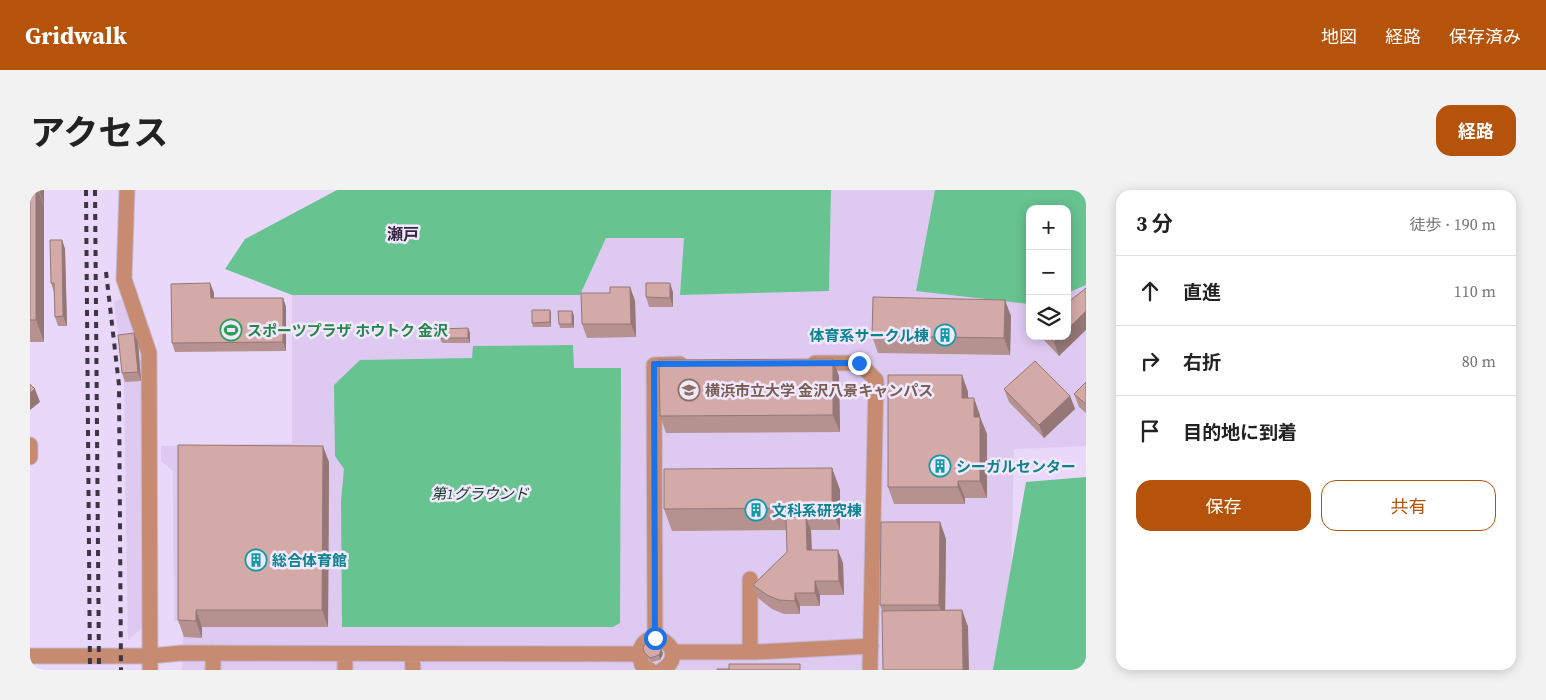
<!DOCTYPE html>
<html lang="ja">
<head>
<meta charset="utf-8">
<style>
	body { margin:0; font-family:"Source Serif 4","Noto Sans JP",serif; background:#f2f2f2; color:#222 }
	.controls { position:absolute; right:15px; top:15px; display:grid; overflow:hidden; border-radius:10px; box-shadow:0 2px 12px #0003 }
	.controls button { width:45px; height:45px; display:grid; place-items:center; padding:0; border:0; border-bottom:1px solid #e0e0e0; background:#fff; color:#222; font:25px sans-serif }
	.stop { position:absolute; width:15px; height:15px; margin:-11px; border:4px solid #1a73e8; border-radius:50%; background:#fff }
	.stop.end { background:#1a73e8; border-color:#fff; box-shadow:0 1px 5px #0008 }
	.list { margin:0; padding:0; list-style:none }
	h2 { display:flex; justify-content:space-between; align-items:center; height:65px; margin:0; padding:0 20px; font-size:21px }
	h2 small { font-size:16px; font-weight:400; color:#767676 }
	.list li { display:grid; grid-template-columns:32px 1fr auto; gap:15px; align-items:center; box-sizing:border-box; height:70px; padding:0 20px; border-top:1px solid #e0e0e0 }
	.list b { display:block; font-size:19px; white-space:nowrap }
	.list em { font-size:16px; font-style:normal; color:#767676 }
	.actions { display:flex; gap:10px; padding:15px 20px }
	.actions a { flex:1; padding:11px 0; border:1px solid #b45309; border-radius:15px; text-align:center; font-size:18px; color:#b45309 }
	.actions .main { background:#b45309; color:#fff }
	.icon { flex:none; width:28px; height:28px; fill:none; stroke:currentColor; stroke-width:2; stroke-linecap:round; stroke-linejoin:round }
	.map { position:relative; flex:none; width:1056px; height:480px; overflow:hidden; border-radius:15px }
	header { display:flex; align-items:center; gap:30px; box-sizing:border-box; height:70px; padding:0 25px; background:#b45309; color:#fff }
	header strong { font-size:24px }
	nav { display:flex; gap:28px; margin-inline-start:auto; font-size:18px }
	.intro { display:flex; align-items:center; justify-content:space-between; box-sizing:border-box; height:120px; padding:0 30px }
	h1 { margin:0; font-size:35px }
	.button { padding:12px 22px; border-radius:15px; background:#b45309; color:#fff; font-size:18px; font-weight:700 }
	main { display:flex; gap:30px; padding:0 30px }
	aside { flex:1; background:#fff; border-radius:15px; box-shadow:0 2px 12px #0003 }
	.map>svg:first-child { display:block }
</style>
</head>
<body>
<header>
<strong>Gridwalk</strong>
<nav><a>地図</a><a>経路</a><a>保存済み</a></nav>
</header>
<div class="intro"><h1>アクセス</h1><a class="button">経路</a></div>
<main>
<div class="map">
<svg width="1056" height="480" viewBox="0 0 1056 480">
	<rect width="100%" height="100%" fill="#e9d8f9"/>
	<path fill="#dec9f1" d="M801,0H905L886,101L1000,99V146H1037V94L1056,81V256L984,259L979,480H152L153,437L144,430L143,281L131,271V256L262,253V105H550L576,48H654L650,105L799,100Z
		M94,109L113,161L114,416L112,438L98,450L94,193L84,111Z"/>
	<path fill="#67c390" d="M307,0H801L799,101L650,105L654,48H576L550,105H262L195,79L215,49Z
		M905,0H1056V95L1037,103V19H1000V114L886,101Z
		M543,155L544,178H591L590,433L583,437H312L311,311L314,279L305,266L304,195L330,170L442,168L443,156Z
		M1056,287V480H963L996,292Z"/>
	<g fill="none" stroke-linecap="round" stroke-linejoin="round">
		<g stroke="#c6b7d4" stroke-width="17">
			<path id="minor" d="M97,0L94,89L119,163L120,466L152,463L609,464
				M785,173H829L846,190L840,480
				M0,255V267
				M720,389V462
				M625,448L624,175L650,174
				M643,462H725L841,456
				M183,463V480
				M382,464L383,480
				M0,466H120V480
				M315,480V464
				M620,480L612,475L609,464C617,428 663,462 632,480"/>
		</g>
		<use href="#minor" stroke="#c78b72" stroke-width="15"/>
		<path stroke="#3c3543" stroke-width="4" stroke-dasharray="6 6" stroke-linecap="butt" d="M56,0L60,480
			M65,0L69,480
			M76,82L89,195L91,480"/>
	</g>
	<path fill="#b59290" d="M0,0H14V15H13L14,152H0Z
		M32,50L35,59L37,136H28L25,127L24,102L21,93Z
		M180,93L184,103V108H253L256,117V161L145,162L142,153Z
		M600,97L605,111L606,147L557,148L552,134L580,103Z
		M643,102V117H619L616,107Z
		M520,120L521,124V137H503L502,133Z
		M542,121L544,126V138H530L529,134Z
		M981,126L980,165L848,163L842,146Z
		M438,138L440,143V153H412L410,148Z
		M104,143L108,152L111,191L95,192L92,183Z
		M1010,146H1037L1029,166Z
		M932,185L938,202V208L950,225V227L957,244V308H935V314H864L858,297Z
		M809,186L810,242L636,243L630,226Z
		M1056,192V223L1049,217L1044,204Z
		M974,199L1040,206L1045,219L1014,248L979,212Z
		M299,272L298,437H172V448L154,447L148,430Z
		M802,278L810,300V340H781L782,360L813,373L814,405H790V416H770V424H754L742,419L728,408L723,395L757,362V340L642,341L634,319Z
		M910,332L916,349L915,420H932L938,437L852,421L850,415Z
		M614,462L633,464L630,470L622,472L616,467Z"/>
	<path fill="#947776" d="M6,0H8L14,16V152L6,130Z
		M9,0H14V15Z
		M32,50L35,59L37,136L33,126Z
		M180,93L184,103V118L181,108Z
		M640,93L643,102V117L640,108Z
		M600,97L605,111L606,147L601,134Z
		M253,108L256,117V161L253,152Z
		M975,110L981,126L980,165L974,148Z
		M520,120L521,124V137L520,132Z
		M542,121L544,126V138L542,134Z
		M1056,121V140L1029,166L1024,152L1030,146H1037V140Z
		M438,138L440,143V153L438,148Z
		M104,143L108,152L111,191L108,182Z
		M803,169L809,186L810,242L803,225Z
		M932,185L938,202V225L932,208Z
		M5,199L10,212L0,220V203Z
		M1040,206L1045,219L1014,248L1009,235Z
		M944,208L950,225V244L944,227Z
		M950,227L957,244V308L950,291Z
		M293,256L299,272L298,437L292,420Z
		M802,278L810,300V340L802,318Z
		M928,291L935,308V314L928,297Z
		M776,327L781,340L782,373L777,360Z
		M910,332L916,349L915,432L909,415Z
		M808,360L813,373L814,405L809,391Z
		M785,391L790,405V416L785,403Z
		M765,403L770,416V424L765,411Z
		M166,420L172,437V448L166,431Z
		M932,420L938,437L939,480H933Z
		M630,454L633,464L630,470L629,465Z"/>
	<path fill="#d3aaa8" stroke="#947776" d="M0,0H6V130H0Z
		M20,50H32L33,126L25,127L24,93H21Z
		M180,93L181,108H253V152L142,153L141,94Z
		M616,93H640V108L616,107Z
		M580,97H600L601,134H552L551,103H580Z
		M1056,98V121L1037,140V113Z
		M843,107L975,110L974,148L842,146Z
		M502,120H520V132L502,133Z
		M528,121H542V134H529Z
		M438,138V148H410V139Z
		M104,143L108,182L92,183L88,145Z
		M1018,146H1030L1024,152Z
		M803,169V225L630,226L629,170Z
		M1005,171L1040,206L1009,235L974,199Z
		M858,185H932V208H944V227H950V291H928V297H858Z
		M1056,192V214L1044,204Z
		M0,194L5,199L0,203Z
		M148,255L293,256L292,420H166V431L148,430Z
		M802,278V318L634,319V279Z
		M756,327H776L777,360H808L809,391H785V403H765V411L749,410L737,405L723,395L757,362Z
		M851,332H910L909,415H850Z
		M932,420L933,480H853L852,421Z
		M619,450H625L630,454L631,460L629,465L620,468L614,462L613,457Z
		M699,474H770V480H699Z
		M687,479H699V480H687Z"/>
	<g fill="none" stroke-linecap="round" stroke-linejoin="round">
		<path stroke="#1a73e8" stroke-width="6" d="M625,448L624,174L829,173"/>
	</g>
	<defs>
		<g id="stadium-ring" transform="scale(1.125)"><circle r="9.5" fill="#f2e8fc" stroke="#2e9e5b" stroke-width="1.5"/><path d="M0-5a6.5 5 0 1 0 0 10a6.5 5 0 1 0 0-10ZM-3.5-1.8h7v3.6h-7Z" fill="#2e9e5b"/></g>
		<g id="building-ring" transform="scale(1.125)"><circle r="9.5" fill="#f2e8fc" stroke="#0f9aa8" stroke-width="1.5"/><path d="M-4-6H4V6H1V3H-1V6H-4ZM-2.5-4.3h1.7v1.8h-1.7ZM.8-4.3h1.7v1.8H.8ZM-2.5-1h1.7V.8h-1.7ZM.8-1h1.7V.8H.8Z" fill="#0f9aa8"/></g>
		<g id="university-ring" transform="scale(1.125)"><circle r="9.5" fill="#f2e8fc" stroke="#8d6e63" stroke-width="1.5"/><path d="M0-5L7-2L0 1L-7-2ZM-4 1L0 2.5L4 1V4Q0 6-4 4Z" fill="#8d6e63"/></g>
	</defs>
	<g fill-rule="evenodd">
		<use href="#stadium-ring" x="201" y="140"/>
		<use href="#building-ring" x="915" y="145"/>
		<use href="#university-ring" x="659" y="200"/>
		<use href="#building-ring" x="910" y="276"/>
		<use href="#building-ring" x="726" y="320"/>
		<use href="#building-ring" x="226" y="370"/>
	</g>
	<g text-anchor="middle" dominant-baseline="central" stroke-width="5" stroke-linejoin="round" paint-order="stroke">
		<g font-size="15" font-weight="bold" fill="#27864d" stroke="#f2e8fc" text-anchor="start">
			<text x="217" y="140">スポーツプラザ ホウトク 金沢</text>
		</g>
		<g font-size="15" font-weight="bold" fill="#0d838f" stroke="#f2e8fc" text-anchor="start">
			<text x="899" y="145" text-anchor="end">体育系サークル棟</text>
			<text x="926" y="276">シーガルセンター</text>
			<text x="742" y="320">文科系研究棟</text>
			<text x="242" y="370">総合体育館</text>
		</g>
		<g font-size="15" font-weight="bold" fill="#785e54" stroke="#f2e8fc" text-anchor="start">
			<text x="675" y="200">横浜市立大学 金沢八景キャンパス</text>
		</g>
		<g font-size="15" font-style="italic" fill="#113a25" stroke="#f2e8fc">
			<text x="450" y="303">第1グラウンド</text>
		</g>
		<g font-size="16" font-weight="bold" fill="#34263f" stroke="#f2e8fc">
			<text x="373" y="44">瀬戸</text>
		</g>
	</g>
</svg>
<div class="controls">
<button>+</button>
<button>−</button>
<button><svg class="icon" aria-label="layers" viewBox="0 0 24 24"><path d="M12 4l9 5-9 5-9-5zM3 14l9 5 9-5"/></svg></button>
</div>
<div class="stop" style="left:625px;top:448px"></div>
<div class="stop end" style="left:829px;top:173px"></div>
</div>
<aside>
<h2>3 分<small>徒歩 · 190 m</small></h2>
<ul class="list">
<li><svg class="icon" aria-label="ahead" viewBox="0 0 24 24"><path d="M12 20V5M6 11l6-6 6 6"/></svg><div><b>直進</b></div><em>110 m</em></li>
<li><svg class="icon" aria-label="right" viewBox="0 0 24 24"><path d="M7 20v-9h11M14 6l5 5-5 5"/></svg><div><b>右折</b></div><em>80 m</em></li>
<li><svg class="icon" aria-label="arrive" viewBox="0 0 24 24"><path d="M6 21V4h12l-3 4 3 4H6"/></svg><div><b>目的地に到着</b></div></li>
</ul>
<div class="actions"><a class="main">保存</a><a>共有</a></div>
</aside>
</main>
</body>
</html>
